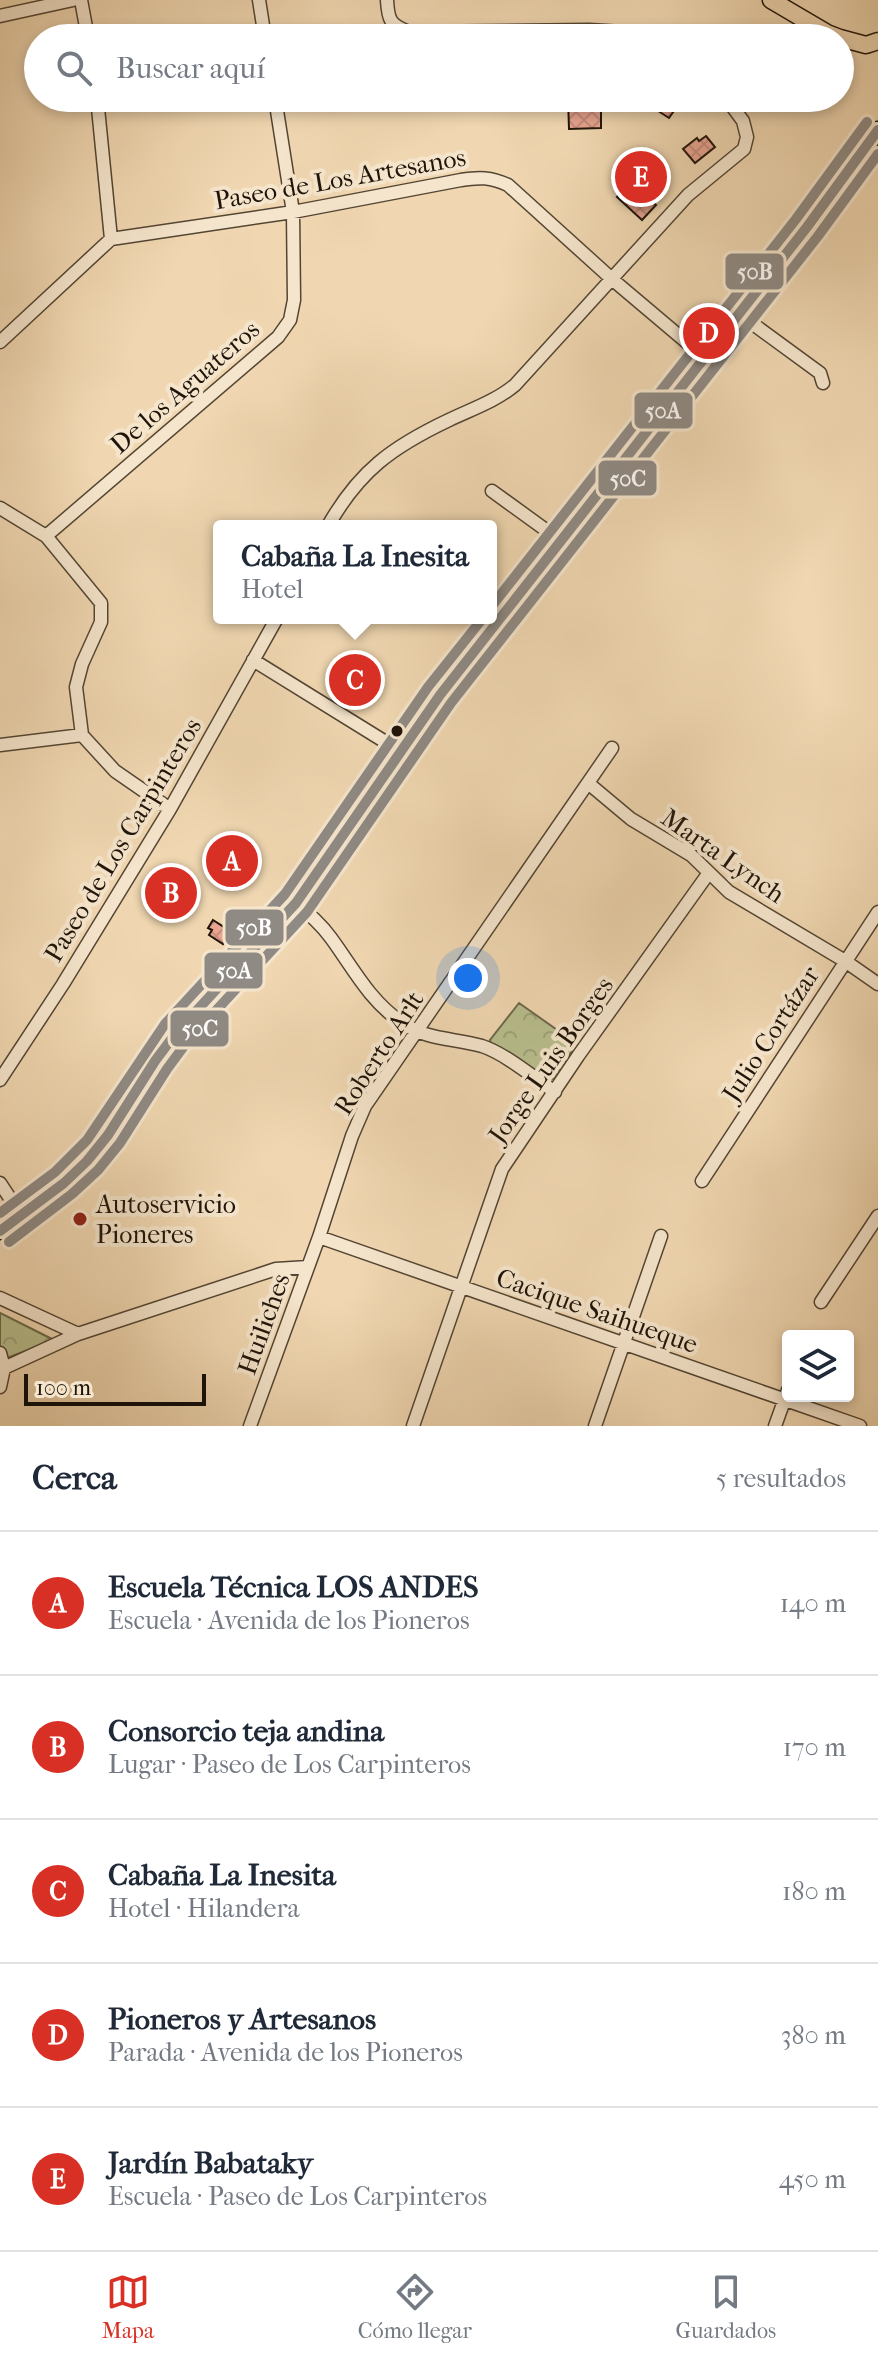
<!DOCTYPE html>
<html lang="es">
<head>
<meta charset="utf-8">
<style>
	body { margin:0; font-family:"IM FELL French Canon",serif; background:#f2f2f3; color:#1f2937 }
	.controls { position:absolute; right:24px; bottom:24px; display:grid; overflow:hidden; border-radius:8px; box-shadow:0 4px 12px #0003 }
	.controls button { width:72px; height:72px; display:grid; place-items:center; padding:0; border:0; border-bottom:2px solid #e0e1e3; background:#fff; color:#1f2937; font:40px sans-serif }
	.scale { position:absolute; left:24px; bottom:20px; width:182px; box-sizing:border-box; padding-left:8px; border:4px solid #1f1409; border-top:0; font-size:22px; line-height:28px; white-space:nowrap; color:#1f1409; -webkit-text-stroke:6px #f5e5cc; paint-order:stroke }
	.you { position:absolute; left:468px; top:978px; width:28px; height:28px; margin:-20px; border:6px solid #fff; border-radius:50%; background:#1a73e8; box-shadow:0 0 0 12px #1a73e833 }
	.badge { display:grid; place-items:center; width:52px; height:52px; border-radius:50%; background:#d93025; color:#fff; font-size:26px; font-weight:700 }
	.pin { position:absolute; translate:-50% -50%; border:4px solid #fff; box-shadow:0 2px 8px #0006 }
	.popup { position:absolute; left:213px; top:520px; width:284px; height:104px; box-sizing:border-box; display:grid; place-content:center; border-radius:8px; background:#fff; filter:drop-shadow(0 2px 6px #0005); font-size:26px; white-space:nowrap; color:#747a83 }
	.popup b { font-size:30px; color:#1f2937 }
	.popup::after { content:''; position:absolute; left:50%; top:100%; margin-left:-16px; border:16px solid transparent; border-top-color:#fff }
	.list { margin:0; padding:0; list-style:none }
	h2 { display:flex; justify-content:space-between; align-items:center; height:104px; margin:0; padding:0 32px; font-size:34px }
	h2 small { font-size:26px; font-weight:400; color:#747a83 }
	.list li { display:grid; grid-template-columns:52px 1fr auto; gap:24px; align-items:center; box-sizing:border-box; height:144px; padding:0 32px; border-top:2px solid #e0e1e3 }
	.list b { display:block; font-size:30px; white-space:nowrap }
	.list p { margin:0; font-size:26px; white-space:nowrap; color:#747a83 }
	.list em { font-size:26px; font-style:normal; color:#747a83 }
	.icon { flex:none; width:44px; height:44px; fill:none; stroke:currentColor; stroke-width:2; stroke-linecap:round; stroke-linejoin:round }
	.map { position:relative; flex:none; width:878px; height:1426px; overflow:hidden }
	.search { position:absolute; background:#fff; box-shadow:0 4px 12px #0003; left:24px; right:24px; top:24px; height:88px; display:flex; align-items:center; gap:20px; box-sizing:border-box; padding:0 28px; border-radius:44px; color:#747a83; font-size:30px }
	.sheet { height:824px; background:#fff }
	nav { display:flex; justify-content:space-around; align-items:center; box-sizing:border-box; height:112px; border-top:2px solid #e0e1e3; background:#fff; font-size:22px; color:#747a83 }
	nav a { display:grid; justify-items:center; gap:4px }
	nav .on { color:#d93025 }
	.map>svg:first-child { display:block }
</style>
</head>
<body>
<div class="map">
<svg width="878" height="1426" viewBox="0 0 878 1426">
	<defs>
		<pattern id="park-crowns" width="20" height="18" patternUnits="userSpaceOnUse" patternTransform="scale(2)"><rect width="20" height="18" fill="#b8be8d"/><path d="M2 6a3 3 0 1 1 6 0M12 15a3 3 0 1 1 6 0" fill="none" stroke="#9ea278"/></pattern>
		<pattern id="building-cross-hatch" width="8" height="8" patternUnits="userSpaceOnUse" patternTransform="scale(2)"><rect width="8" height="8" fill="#e9a591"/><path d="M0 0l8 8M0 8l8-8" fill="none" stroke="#c78d7c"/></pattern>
	</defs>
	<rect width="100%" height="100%" fill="#f0d7b1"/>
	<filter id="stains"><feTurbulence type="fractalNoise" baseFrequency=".0025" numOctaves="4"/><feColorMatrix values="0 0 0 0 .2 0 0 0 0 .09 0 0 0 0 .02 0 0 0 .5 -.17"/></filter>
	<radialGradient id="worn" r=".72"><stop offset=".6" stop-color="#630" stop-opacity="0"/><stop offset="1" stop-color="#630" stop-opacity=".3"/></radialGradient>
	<path fill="url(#park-crowns)" stroke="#6c694b" stroke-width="2" d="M519,1003L577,1044L553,1079L493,1051L490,1040Z
		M0,1313L54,1340L2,1360L0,1353Z"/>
	<path fill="url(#building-cross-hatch)" stroke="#1f1409" stroke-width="2" d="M568,98H597V111H601V128L569,129Z
		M658,98H683L669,118L652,107Z
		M706,136L715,147L695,163L683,149L697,138L699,141Z
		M633,157L662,183L649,198L656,205L642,220L617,197L631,182L620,172Z
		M167,878L186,889L174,908L156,897Z
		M213,920L224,927L227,922L237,928L234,934L236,936L232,943L226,939L223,944L209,935L212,930L208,928Z"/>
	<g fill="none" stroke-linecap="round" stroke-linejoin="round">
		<g stroke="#534533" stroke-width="15">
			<path id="minor" d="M81,0L88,38
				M259,0L265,38
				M387,0C388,20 390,25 409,32L589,30L623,32L637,38
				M0,16L73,0
				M111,239L293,212L461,180C479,177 491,177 508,185L613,280L703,356
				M738,313L820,373L823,383
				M0,342L111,239L97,98
				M492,491L561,541
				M0,508L46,536L101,603V622L82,664L76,687L82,735L115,771L170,809
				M328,526C359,471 392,447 449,420C472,409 496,401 515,385L688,195L744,149L747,137L743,121L726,98
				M46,536L278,337L290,320L294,300L293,212L275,98
				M253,660L400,751
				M0,745L82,735
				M588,783L631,819L691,855L729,892L845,961L878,984
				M296,903C309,914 321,924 331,938C353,968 369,1000 401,1022C425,1040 454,1038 482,1046C506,1054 534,1078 555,1092
				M0,1080L63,984L170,809L277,618
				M702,1181L878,912
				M0,1183L21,1215
				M319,1237L860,1426
				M0,1298L78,1334
				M821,1302L878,1216
				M0,1353L4,1368L0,1387
				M4,1368L78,1334L276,1269L308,1267
				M250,1426L319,1237L352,1136L365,1106L612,748
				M413,1426L502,1169L578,1056L708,874
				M595,1426L661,1236
				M775,1426L788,1390"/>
		</g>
		<g stroke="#1f1409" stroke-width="19">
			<path id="major" d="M771,0L827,33L840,38
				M840,38L866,45L878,41
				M0,1231C33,1204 71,1183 98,1149C127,1112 146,1069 176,1033C214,987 258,948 296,903L440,695L807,227L878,130"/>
		</g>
		<use href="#minor" stroke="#f5e5cc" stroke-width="12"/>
		<use href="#major" stroke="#f0d7b1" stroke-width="16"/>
		<g stroke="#f5e5cc" stroke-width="16">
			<path id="bus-1" d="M0,1231L64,1183L87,1161L108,1135L155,1061L176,1033L296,903L440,695L807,227L878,130"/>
		</g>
		<g stroke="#f5e5cc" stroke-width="16">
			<path id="bus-2" d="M9,1242L72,1194L98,1170L120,1143L167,1069L187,1042L307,912L451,703L818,236L878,154"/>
		</g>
		<g stroke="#f5e5cc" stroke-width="16">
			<path id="bus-3" d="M491,607L796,219L867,122
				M0,1213L55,1172L87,1140L165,1024L285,894L428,687L483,618"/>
		</g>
		<use href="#bus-1" stroke="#8f8a84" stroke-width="10"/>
		<use href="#bus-2" stroke="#8f8a84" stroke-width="10"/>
		<use href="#bus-3" stroke="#8f8a84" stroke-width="10"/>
	</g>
	<circle fill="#1f1409" stroke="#f5e5cc" stroke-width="3" cx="397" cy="731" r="7"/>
	<circle fill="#8f2418" stroke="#f5e5cc" stroke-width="3" cx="80" cy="1219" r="8"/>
	<g text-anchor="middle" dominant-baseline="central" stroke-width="8" stroke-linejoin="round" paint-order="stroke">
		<g font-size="26" fill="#1f1409" stroke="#f5e5cc">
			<text transform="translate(340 179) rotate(-10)">Paseo de Los Artesanos</text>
			<text transform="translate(185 387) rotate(-41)">De los Aguateros</text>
			<text transform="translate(123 840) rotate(-59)">Paseo de Los Carpinteros</text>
			<text transform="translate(723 856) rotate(35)">Marta Lynch</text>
			<text transform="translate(771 1034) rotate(-57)">Julio Cortázar</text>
			<text transform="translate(379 1053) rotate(-57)">Roberto Arlt</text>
			<text transform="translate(551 1060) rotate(-55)">Jorge Luis Borges</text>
			<text transform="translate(597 1311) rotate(19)">Cacique Saihueque</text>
			<text transform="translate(264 1324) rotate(-70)">Huiliches</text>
		</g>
		<g font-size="26" fill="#1f1409" stroke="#f5e5cc" text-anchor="start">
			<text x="96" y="1204">Autoservicio<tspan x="96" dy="30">Pioneres</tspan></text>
		</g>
	</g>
	<g stroke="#f5e5cc" stroke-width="3">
		<rect x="724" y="252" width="61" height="39" rx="8" fill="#8f8a84"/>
		<rect x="633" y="391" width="61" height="39" rx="8" fill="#8f8a84"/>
		<rect x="597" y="459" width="61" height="38" rx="8" fill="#8f8a84"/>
		<rect x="224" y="908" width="61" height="39" rx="8" fill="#8f8a84"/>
		<rect x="203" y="951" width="61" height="39" rx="8" fill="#8f8a84"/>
		<rect x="169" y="1009" width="61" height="39" rx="8" fill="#8f8a84"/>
	</g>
	<g font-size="22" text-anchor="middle" font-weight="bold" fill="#fff">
		<text x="755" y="279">50B</text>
		<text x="663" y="418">50A</text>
		<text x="628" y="486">50C</text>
		<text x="254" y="935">50B</text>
		<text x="234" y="978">50A</text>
		<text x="200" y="1036">50C</text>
	</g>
	<rect width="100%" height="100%" filter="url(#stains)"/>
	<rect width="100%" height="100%" fill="url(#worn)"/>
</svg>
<div class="controls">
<button><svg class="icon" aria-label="layers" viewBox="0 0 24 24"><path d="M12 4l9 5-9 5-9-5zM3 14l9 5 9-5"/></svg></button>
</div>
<div class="scale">100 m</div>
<div class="you"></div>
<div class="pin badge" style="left:232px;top:861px">A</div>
<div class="pin badge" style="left:171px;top:893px">B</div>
<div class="pin badge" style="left:355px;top:680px">C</div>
<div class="popup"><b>Cabaña La Inesita</b>Hotel</div>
<div class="pin badge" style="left:709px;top:333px">D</div>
<div class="pin badge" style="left:641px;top:177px">E</div>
<div class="search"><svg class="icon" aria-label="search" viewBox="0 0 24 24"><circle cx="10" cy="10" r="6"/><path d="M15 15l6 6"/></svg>Buscar aquí</div>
</div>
<section class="sheet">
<h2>Cerca<small>5 resultados</small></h2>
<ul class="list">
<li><span class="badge">A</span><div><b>Escuela Técnica LOS ANDES</b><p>Escuela · Avenida de los Pioneros</p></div><em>140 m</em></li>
<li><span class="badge">B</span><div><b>Consorcio teja andina</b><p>Lugar · Paseo de Los Carpinteros</p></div><em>170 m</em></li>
<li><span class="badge">C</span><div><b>Cabaña La Inesita</b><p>Hotel · Hilandera</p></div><em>180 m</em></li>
<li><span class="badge">D</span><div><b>Pioneros y Artesanos</b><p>Parada · Avenida de los Pioneros</p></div><em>380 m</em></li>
<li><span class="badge">E</span><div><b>Jardín Babataky</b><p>Escuela · Paseo de Los Carpinteros</p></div><em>450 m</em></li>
</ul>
</section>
<nav>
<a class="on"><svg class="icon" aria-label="map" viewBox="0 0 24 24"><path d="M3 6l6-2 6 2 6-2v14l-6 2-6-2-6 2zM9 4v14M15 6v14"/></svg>Mapa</a>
<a><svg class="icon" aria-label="directions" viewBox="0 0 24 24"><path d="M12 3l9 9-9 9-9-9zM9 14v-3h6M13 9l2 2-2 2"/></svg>Cómo llegar</a>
<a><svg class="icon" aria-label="saved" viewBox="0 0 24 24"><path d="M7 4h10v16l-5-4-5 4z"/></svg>Guardados</a>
</nav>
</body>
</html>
